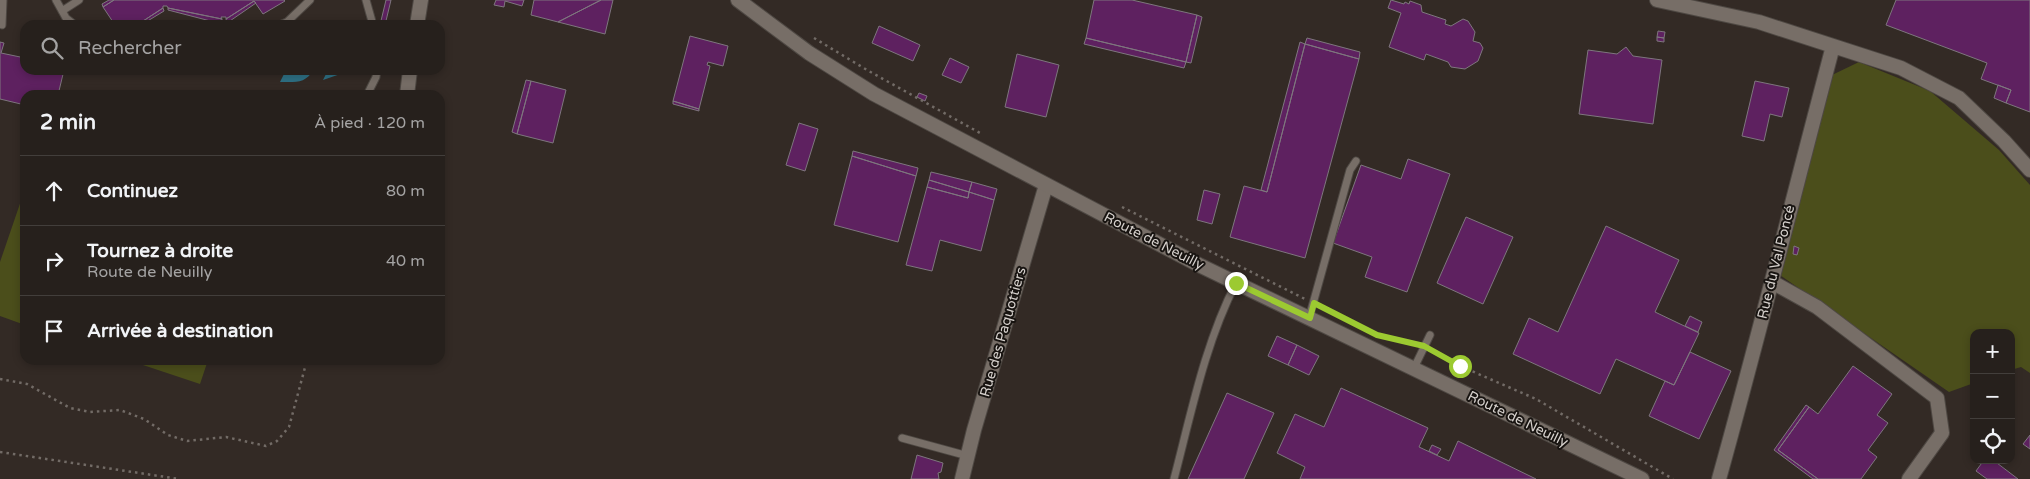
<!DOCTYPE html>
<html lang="fr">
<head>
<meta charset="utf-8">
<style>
	body { margin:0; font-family:"Varela Round",sans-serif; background:#2e2825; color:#f1f3f6 }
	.controls { position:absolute; right:15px; bottom:15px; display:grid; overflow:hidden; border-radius:10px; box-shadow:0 2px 8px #0003 }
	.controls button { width:45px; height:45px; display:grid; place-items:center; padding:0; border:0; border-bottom:1px solid #423e3b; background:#26201c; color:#f1f3f6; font:25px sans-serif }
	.stop { position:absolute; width:15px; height:15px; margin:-11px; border:4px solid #9cca31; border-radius:50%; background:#fff }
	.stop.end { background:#9cca31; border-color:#fff; box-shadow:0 1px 5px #0008 }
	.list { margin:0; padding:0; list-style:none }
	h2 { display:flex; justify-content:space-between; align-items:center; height:65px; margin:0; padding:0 20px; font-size:21px }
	h2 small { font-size:16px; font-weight:400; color:#a4a3a3 }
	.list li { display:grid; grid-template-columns:32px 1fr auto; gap:15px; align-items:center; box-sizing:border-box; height:70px; padding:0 20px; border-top:1px solid #423e3b }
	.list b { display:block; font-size:19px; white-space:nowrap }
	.list p { margin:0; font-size:16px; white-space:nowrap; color:#a4a3a3 }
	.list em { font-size:16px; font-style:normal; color:#a4a3a3 }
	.icon { flex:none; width:28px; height:28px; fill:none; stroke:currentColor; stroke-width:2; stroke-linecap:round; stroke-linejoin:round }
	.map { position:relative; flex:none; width:2030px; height:479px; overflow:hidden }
	.search { position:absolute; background:#26201c; box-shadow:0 2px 8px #0003; left:20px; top:20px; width:425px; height:55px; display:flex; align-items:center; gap:12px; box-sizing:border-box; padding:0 18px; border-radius:15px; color:#a4a3a3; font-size:19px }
	.panel { position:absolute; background:#26201c; box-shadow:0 2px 8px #0003; left:20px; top:90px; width:425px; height:275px; border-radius:15px }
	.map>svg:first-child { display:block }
</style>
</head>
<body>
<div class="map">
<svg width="2030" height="479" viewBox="0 0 2030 479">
	<rect width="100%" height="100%" fill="#332a25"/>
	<path fill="#4b4e1b" d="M1859,62L1930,91L1999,150L2030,185V373L2021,367L2011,370V333H1974V383L1949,392L1777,273L1832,75Z
		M25,189V325L0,316V262Z
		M128,360H208L200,384Z"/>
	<path fill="#2e7084" d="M281,70H313C306,84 294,82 280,82L284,74Z
		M328,70H352L323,80Z"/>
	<path fill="#5e2160" stroke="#7e767e" d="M109,0H114L103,7L102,4Z
		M114,0H284L285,1L263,14L254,1L226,19V17H221L222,19L168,8L167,6H163V8L137,25H115L103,7Z
		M386,0H391L385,25H380Z
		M496,0H524L522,6L505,1L504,7L494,5Z
		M534,0H601L558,22L531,15Z
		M601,0H613L605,34L558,22Z
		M1094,0H1132L1197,15L1186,62L1086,38Z
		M1391,0L1404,4L1405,2L1409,4L1410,1L1421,5L1422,12L1446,20L1445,24L1451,26L1463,19L1468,21L1475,32L1473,41L1480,43L1483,48L1478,61L1465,69L1451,67L1448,62L1426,54L1424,60L1389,47L1401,13L1388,8Z
		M1896,0H2030V112L2006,103L2011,90L1981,79L1987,63L1886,25Z
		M254,1L256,3L227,23L226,19Z
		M163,8L164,11L141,25H137Z
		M168,8L222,19V24L168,10Z
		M1197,15L1202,17L1191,63L1186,62Z
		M879,26L920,45L913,61L872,43Z
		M1658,31L1665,32L1664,38L1657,37Z
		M690,36L728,46L723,66L708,62L707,65L710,66L699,109L673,101Z
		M1657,37L1664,38V42L1657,41Z
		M1086,38L1186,62L1184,68L1084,44Z
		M1307,38L1360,52L1359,59L1305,44Z
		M0,42L4,43L1,53L25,58V70H64L58,95H25V105L0,99Z
		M1300,42L1305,44L1267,192L1261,190Z
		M1305,44L1359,59L1305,258L1230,237L1244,186L1267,192Z
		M1626,47L1633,56L1662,60L1653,124L1579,114L1588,50L1617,54Z
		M1017,54L1059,65L1046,117L1005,107Z
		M950,58L969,67L961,83L942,75Z
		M526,80L531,81L517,134L512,132Z
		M531,81L566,90L553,143L517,134Z
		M1755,81L1789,88L1782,117L1770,114L1764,141L1742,136Z
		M1998,85L2011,90L2006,103L1994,98Z
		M919,93L927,96L925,101L917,97Z
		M673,101L699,109V111L673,104Z
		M799,123L818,129L805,171L786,165Z
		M853,151L918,168L916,176L852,156Z
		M852,156L916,176L898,242L834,225Z
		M1408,159L1450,174L1407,292L1365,277L1372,257L1333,243L1361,165L1401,179Z
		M931,172L972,182L969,192L929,180Z
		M929,180L969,192L968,198L927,187Z
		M972,182L997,189L994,200L969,192Z
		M927,187L968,198L969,192L994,200L981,251L940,240L932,271L906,265Z
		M1204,190L1220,194L1212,224L1197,220Z
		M1466,217L1513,237L1483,304L1437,283Z
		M1606,226L1679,260L1655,312L1699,333L1674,385L1616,359L1600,394L1513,354L1529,318L1558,332Z
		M1794,246L1799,248L1797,255L1793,254Z
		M1690,316L1702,322L1698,332L1685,326Z
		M1277,336L1297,345L1288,365L1268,356Z
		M1297,345L1319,356L1309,375L1288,365Z
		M1690,352L1731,371L1699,439L1649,416L1665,381L1674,385Z
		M1853,366L1892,394L1877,415L1888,423L1868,450L1877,457L1861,479H1818L1778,450L1809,407L1818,414Z
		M1341,388L1428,428L1419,447L1449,461L1458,441L1536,479H1300L1305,467L1277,453L1295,414L1324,427Z
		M1227,393L1274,413L1244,479H1188Z
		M1806,405L1809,407L1778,450L1818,479H1813L1774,450Z
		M2030,435V449L2023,444Z
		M1432,445L1441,449L1437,455L1429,451Z
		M917,455L943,463L941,472L938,473L939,479H911Z
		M1984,460H1993L2018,479H1987L1976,471Z"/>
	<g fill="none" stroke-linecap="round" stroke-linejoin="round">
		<g stroke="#4e4843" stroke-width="9">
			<path id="service" d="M56,0L66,18L75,25
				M366,0L373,25
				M62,11L79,0
				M2,25L3,0
				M280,25L287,22L310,0
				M367,95L376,77L377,70
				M1309,318L1350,170L1356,161
				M1414,368L1430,335
				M902,438L968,456
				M1174,479C1191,414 1205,343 1236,283"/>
		</g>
		<g stroke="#4e4843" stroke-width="16">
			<path id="minor" d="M1657,0L1759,22L1901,68L1959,98L2004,141L2030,170
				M417,25L421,0
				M407,95L410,70
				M1772,282L1817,307L1937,398L1942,433L1909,479
				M962,479L974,430L1046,185
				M1719,479C1759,335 1795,190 1833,46"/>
		</g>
		<g stroke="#4e4843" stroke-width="16">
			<path id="secondary" d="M738,0L809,53L874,94L1199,265L1642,479"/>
		</g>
		<path stroke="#726b66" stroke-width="2.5" stroke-dasharray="2.5 4" stroke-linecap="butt" d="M814,38L867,70L980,133
			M1122,207L1305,299
			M1321,307L1337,314
			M1380,336L1416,344
			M1432,351L1460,366L1536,399L1673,479
			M0,379L27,384L70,408L90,412L120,410L144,419L168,435L187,441L226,437L266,446L277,441L289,427L307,360
			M0,452L179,479"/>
		<use href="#service" stroke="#776e67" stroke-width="7"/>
		<use href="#minor" stroke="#776e67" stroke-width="14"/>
		<use href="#secondary" stroke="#776e67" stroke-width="14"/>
	</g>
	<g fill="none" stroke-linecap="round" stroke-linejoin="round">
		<path stroke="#9cca31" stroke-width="6" d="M1236,283L1310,318L1314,303L1377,335L1424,346L1460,366"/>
	</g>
	<g text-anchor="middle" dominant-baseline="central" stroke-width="4" stroke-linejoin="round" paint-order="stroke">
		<g font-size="14" fill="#d5d0cc" stroke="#181411">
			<text transform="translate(1154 241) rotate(27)">Route de Neuilly</text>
			<text transform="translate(1776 262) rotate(-76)">Rue du Val Poncé</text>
			<text transform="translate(1003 332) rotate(-74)">Rue des Paquottiers</text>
			<text transform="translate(1518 419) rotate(26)">Route de Neuilly</text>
		</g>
	</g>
</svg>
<div class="controls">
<button>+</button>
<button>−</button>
<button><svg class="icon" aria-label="locate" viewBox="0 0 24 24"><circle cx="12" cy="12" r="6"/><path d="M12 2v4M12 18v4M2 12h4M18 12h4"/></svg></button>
</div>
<div class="stop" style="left:1460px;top:366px"></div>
<div class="stop end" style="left:1236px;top:283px"></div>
<div class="search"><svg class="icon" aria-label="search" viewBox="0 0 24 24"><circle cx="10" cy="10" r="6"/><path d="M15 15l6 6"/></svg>Rechercher</div>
<section class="panel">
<h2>2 min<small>À pied · 120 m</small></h2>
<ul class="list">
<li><svg class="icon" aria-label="ahead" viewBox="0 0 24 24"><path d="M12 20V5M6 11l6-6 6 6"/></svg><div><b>Continuez</b></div><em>80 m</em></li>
<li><svg class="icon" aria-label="right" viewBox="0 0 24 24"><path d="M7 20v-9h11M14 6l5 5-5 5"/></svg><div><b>Tournez à droite</b><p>Route de Neuilly</p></div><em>40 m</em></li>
<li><svg class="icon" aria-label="arrive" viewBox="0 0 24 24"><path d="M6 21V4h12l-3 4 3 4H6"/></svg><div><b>Arrivée à destination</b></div></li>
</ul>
</section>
</div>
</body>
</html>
